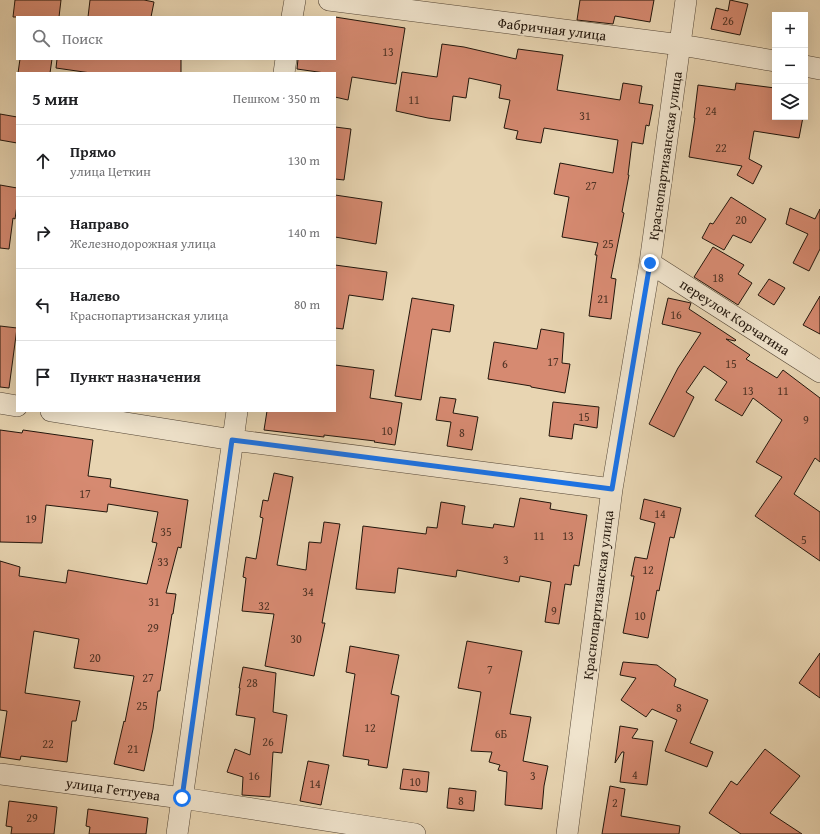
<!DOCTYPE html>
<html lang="ru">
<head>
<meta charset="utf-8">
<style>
	body { margin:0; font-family:"Gentium Book Plus",serif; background:#f6f6f6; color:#202124 }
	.controls { position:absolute; right:12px; top:12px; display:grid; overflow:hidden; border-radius:0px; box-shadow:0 4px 16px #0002 }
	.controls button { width:36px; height:36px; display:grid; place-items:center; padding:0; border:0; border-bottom:1px solid #e0e0e0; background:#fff; color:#202124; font:20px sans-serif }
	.stop { position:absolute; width:12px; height:12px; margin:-9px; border:3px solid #1a73e8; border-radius:50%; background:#fff }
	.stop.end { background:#1a73e8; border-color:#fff; box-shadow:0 1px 4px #0008 }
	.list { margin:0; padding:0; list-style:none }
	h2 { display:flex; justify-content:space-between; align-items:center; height:52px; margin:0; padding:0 16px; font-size:17px }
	h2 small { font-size:13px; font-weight:400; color:#757577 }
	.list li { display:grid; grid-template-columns:26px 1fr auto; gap:12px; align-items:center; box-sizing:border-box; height:72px; padding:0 16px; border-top:1px solid #e0e0e0 }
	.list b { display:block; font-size:15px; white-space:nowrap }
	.list p { margin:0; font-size:13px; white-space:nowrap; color:#757577 }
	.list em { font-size:13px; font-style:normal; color:#757577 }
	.icon { flex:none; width:22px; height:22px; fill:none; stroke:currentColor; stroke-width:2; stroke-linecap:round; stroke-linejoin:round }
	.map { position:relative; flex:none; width:820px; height:834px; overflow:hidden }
	.search { position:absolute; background:#fff; box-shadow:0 4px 16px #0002; left:16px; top:16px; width:320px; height:44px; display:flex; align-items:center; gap:10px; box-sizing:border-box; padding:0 14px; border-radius:0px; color:#757577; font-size:15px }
	.panel { position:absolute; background:#fff; box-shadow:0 4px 16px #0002; left:16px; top:72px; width:320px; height:340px; border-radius:0px }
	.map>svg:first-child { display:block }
</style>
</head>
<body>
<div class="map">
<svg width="820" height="834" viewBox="0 0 820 834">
	<rect width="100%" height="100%" fill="#e8d5b2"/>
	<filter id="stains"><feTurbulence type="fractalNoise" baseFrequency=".005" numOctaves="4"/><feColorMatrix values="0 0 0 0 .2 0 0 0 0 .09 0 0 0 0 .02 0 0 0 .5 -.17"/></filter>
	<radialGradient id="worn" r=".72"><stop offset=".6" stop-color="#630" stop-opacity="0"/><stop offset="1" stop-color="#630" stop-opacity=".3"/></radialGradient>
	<path fill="#d68a71" stroke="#22160c" d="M15,0H61L59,17H13Z
		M90,0H144L154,2L151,17H88Z
		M580,0H654L650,22L615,16L613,24L577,20Z
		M730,0L748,4L740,35L711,29L716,8L728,11Z
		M335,17L405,28L396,84L352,77L348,100L335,97V73H325L297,69L298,59H335Z
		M442,44L464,47L516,59L518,49L563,55L557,90L620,100L623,83L642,86L639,103L653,105L649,126L646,125L643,144L632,142L628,175H629L622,212L624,213L611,278L616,279L611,319L589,316L597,255H595L598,243L562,237L569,197L554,194L560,163L613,173L618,140L544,128L541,143L516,139L518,131L504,128L510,100L499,98L501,85L469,78L466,98L453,96L450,121L428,118L396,111L402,72L437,77Z
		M20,59H52L50,73H18Z
		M57,59H181V73H91L56,68Z
		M736,83L775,88V117H803L799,138L754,131L749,159L762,166L753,184L737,175L742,166L689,157L695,118H694L698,85L735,90Z
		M0,114L17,117V143L0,140Z
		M335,127L351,129L344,180L335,179Z
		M0,185L17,188V205L15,219L13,218L9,249L0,248Z
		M335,195L382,202L376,244L335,237Z
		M731,197L766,219L751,243L733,235L724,250L702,238L710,223L713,224Z
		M790,208L815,219L820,209V249L809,271L793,263L808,234L786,224Z
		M713,247L744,265L738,274L752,283L738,305L694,277Z
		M335,265L387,272L383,300L349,295L343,329L335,328Z
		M769,279L785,288L774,305L758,295Z
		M820,296V334L803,325Z
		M412,298L454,305L450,332L432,329L421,400L395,396Z
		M668,298L691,303L689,309L736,340L735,341L726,339L750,355L746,359L777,378L783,370L820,398V462L815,458L794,494L820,512V561L755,516L782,477L756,462L782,420L753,398L742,416L715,400L727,382L704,366L686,392L694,397L674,437L649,424L678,368L701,333L662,324Z
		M0,326L17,328L9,388L0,387Z
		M541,329L564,333L562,363L570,364L565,393L531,387V386L488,379L494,342L537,349Z
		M335,365L374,370L370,398L402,403L395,445L374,442L375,441L324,435V437L264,430L267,411H335Z
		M440,397L456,399L453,413L478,417L472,450L447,446L451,422L436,420Z
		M553,402L599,407L597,428L574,424L572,439L549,436Z
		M0,430L22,433L23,430L93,440L88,476L111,479L110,487L188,500L181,548L178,547L166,593L176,594L173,614H172L160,691H158L153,729L144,771L114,764L124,721L125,722L134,676L74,668L79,639L34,631L25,693L80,701L76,721H72L67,762L21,756L20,760L0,757L7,711L0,710V561L20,567L19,576L66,583L68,570L147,584L157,543L152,542L158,512L108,504L107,512L46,505L42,543L0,542Z
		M274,473L293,477L277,565L306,570L309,542L321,543L324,522L340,524L322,623H325L314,676L265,666L274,614L242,611L246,578L243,577L246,557L256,559L263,518L260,517L263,500L268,501Z
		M520,498L551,503L550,509L587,515L579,566L574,565L571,585L565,584L559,624L545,622L551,582L520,576L519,582L457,570L456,577L398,568L395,593L356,589L363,526L426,534L427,527L437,528L441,502L465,506L462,524L493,528L494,524L514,527Z
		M644,499L681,508L674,538L670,537L659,591L657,590L648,638L623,633L634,576H631L635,557L647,559L655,523L640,519Z
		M467,641L522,651L510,714L531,717L523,761L548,766L544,786L542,809L505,805L507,772L498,770L500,765L489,762L492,752L471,751L481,692L458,688Z
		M350,646L399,655L391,694L399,696L387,768L368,765L369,760L343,756L355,674L346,672Z
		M820,653V698L799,683Z
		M623,662L657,665L676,679L674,686L708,700L690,743L713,752L707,767L665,751L677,720L652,709L646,717L621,700L636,678L620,675Z
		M243,667L276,673L273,712L287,715L282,753L273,752L270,797L242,795L243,777L227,772L235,749L250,755L255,718L236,715L240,688H239Z
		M620,726L638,729L632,738L653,741L647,785L620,782L624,752H622L615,763Z
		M765,749L800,776L770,813L802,834H741L709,813L731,781L737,785Z
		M308,761L329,765L321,805L300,801Z
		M403,769L429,772L427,792L400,789Z
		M610,786L625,789L621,816L680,826L679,834H602Z
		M449,788L476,791L474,811L447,808Z
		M9,801L57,807L54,834H11L12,827L6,826Z
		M88,809L148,818L146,834H89L90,827L86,826Z"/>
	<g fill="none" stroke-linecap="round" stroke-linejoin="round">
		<g stroke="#544636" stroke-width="22">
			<path id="minor" d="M329,0L681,45L775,61
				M292,17L295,0
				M805,66L820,69
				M284,73L286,59
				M650,263L820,372
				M0,403L17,406
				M51,411L233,440L612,489
				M0,774L182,798L415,834
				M177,834L237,411
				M567,834L612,489L650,263L686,0"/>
		</g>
		<use href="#minor" stroke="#f0e4cd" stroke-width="21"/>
	</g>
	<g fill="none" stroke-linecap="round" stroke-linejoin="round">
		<path stroke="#1a73e8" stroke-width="5" d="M182,798L232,440L612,489L650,263"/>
	</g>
	<g text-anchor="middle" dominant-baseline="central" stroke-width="4" stroke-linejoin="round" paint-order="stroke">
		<g font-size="12" fill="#4f3325">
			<text x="728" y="20">26</text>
			<text x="388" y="51">13</text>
			<text x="414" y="99">11</text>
			<text x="711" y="110">24</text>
			<text x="585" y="115">31</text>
			<text x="721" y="147">22</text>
			<text x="591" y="185">27</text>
			<text x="741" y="219">20</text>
			<text x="608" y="243">25</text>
			<text x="718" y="277">18</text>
			<text x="603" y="298">21</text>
			<text x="676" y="314">16</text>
			<text x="553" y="361">17</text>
			<text x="505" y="363">6</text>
			<text x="731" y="363">15</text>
			<text x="748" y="390">13</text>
			<text x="783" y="390">11</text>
			<text x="584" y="416">15</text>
			<text x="806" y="419">9</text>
			<text x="387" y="430">10</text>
			<text x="462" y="432">8</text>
			<text x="85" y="493">17</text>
			<text x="660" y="513">14</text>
			<text x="31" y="518">19</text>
			<text x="166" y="531">35</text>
			<text x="539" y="535">11</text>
			<text x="568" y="535">13</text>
			<text x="804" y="539">5</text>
			<text x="506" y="559">3</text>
			<text x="163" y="561">33</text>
			<text x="648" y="569">12</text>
			<text x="308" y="591">34</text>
			<text x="154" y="601">31</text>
			<text x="264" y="605">32</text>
			<text x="554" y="610">9</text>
			<text x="640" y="615">10</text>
			<text x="153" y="627">29</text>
			<text x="296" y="638">30</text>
			<text x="95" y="657">20</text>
			<text x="490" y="669">7</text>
			<text x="148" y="677">27</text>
			<text x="252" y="682">28</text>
			<text x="142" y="705">25</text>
			<text x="679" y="707">8</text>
			<text x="370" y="727">12</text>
			<text x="501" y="733">6Б</text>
			<text x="268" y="741">26</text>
			<text x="48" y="743">22</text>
			<text x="133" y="748">21</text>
			<text x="635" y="774">4</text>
			<text x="254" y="775">16</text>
			<text x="533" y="775">3</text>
			<text x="415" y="781">10</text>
			<text x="315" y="783">14</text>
			<text x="461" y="800">8</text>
			<text x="615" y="802">2</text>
			<text x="32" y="817">29</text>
		</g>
		<g font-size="14" fill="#22160c" stroke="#f0e4cd">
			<text transform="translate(552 29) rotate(7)">Фабричная улица</text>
			<text transform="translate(665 156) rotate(-82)">Краснопартизанская улица</text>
			<text transform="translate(735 317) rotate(33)">переулок Корчагина</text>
			<text transform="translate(598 595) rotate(-83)">Краснопартизанская улица</text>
			<text transform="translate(113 789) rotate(8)">улица Геттуева</text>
		</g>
	</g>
	<rect width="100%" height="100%" filter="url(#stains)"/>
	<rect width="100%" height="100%" fill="url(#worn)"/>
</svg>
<div class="controls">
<button>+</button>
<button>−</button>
<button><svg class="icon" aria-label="layers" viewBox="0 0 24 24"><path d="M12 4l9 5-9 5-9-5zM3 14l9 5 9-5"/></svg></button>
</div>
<div class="stop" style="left:182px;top:798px"></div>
<div class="stop end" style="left:650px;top:263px"></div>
<div class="search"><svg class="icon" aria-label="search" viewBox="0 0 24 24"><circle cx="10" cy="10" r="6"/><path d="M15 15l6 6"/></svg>Поиск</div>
<section class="panel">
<h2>5 мин<small>Пешком · 350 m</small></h2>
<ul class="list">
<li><svg class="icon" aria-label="ahead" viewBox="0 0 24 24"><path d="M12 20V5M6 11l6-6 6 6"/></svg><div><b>Прямо</b><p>улица Цеткин</p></div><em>130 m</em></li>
<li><svg class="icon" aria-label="right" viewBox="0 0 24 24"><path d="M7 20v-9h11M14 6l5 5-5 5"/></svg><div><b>Направо</b><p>Железнодорожная улица</p></div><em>140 m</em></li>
<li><svg class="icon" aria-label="left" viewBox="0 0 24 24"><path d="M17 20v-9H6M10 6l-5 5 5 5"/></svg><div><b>Налево</b><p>Краснопартизанская улица</p></div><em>80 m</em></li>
<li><svg class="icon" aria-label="arrive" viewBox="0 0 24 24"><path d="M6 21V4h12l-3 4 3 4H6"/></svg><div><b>Пункт назначения</b></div></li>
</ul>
</section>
</div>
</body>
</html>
